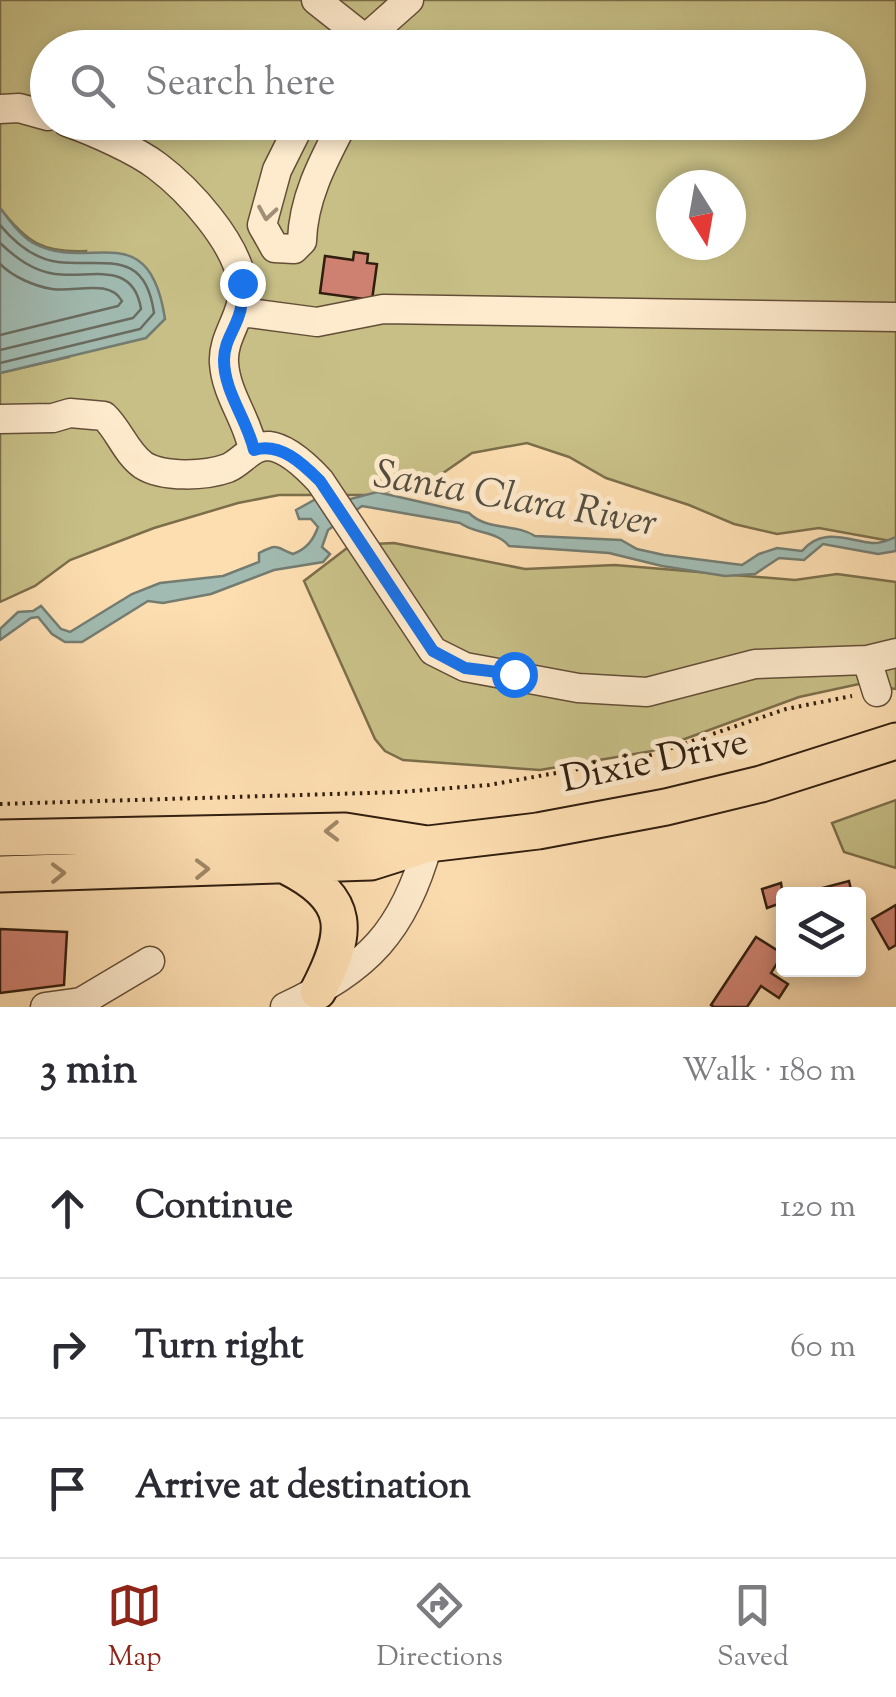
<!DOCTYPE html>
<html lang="en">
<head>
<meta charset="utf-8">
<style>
	body { margin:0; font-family:"Sorts Mill Goudy",serif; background:#f2f2f3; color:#2b2b33 }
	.controls { position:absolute; right:30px; bottom:30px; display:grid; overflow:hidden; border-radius:10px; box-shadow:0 5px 15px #0003 }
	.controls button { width:90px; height:90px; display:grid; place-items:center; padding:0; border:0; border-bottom:2px solid #e1e1e2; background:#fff; color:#2b2b33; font:50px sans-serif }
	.compass { position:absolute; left:656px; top:170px; width:90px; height:90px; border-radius:50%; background:#fff; box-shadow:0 5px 15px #0003; rotate:169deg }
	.stop { position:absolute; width:30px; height:30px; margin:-22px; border:8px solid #1a73e8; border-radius:50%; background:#fff }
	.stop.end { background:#1a73e8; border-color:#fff; box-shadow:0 2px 10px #0008 }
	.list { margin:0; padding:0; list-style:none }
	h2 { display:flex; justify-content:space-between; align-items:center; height:130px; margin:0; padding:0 40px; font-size:42px }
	h2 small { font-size:32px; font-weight:400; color:#7c7c81 }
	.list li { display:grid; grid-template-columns:65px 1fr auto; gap:30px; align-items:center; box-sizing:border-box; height:140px; padding:0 40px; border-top:2px solid #e1e1e2 }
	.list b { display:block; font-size:38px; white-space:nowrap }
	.list em { font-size:32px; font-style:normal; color:#7c7c81 }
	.icon { flex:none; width:55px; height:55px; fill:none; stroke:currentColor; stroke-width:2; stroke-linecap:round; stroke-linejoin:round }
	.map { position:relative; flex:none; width:896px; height:1007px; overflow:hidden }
	.search { position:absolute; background:#fff; box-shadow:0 5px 15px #0003; left:30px; right:30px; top:30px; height:110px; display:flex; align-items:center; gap:25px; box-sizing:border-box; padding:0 35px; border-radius:55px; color:#7c7c81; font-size:38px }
	.sheet { height:550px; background:#fff }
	nav { display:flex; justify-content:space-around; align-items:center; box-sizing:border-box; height:140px; border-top:2px solid #e1e1e2; background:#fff; font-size:28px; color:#7c7c81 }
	nav a { display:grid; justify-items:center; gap:5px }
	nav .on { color:#8f2418 }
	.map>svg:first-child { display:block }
</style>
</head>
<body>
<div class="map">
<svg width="896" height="1007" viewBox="0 0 896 1007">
	<rect width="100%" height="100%" fill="#fddeb1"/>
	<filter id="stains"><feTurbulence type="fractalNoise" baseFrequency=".002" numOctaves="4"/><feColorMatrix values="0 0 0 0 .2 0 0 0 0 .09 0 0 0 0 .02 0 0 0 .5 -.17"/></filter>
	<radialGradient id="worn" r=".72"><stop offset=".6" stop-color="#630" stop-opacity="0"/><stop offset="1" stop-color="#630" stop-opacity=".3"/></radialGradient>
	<path fill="#c7bf86" stroke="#7c6e4a" stroke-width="2.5" fill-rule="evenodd" d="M0,0H896V542L819,528L777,534L734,524L689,505L606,478L569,457L527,443L472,453L430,482L370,495H279L238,503L154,528L70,560L35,586L0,602V373L69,357L86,251C43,253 26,242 0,208ZM48,48H848V122H48ZM671,185H731V245H671Z
		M394,543L525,569L615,565L795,580L837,574L896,582V689L859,684L799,697L652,751L540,770L403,760L385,751L375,739L304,581L351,545Z
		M896,800V868L844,852L832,823Z"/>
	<path fill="#a1bbb2" stroke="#747c71" stroke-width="2.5" d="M0,208C9,220 20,235 33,243C89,274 149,213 165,319L146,338L0,373Z
		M377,492L469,513C487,531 515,523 535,536L621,540L637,549L664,555L742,565L759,554L777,548L802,551C822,527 846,540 872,543C880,544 888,540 896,537V551L878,554L823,544L804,560L779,558L755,574L725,576L662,566L609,553L509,546C497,531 475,534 460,523L362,506L328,530L322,547L330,554L323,562L274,570L211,594L163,603L148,601L82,642H65L52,634L38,617L31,618L0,640V629L18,612L33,611L41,606L61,629L70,632L132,594L160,583L223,576L259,562V553C279,543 275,547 293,554C306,549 313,541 318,527L311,519H299L296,510L323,495L343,501Z"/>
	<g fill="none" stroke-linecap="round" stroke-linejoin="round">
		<path stroke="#696c60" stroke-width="2.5" d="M0,225C15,243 34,259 58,262C105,267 145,248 154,313L140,329L0,363
			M0,243C16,258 33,271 55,274C89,279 133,259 141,309L133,318L0,350
			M0,264C13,277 34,286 52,289C74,293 109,278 122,301L118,306L0,335"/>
	</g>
	<path fill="#ce8171" stroke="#311e0f" stroke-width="2.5" d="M354,252L368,254L367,263L377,264L372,300L320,293L325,256L353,260Z
		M849,881L852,894H808L807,892Z
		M781,883L784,902L767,908L762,889Z
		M896,905V945L889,949L872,919Z
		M0,929L67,932L64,985L0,993Z
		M756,937L783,954L771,973L788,984L779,998L761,986L747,1007H714L711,1005Z"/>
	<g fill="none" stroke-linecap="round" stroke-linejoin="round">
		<g stroke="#644e38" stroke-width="31">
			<path id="minor" d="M316,0L364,38
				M355,48L409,0
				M0,109L19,108L48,116
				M67,122C93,131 136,150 157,166C189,190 236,242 242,282C247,314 222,334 224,363C226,395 248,420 253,450
				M301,122L277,170L262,225L275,248L294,249L302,241C303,200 322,163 341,127L340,122
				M241,312L317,322L383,309L896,317
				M0,419L53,418L70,413L104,416C119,430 126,453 143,465C163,478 206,476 228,468C242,462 252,445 269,446C288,448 308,468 320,481L433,651L465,667L578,688L647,692L755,664L867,660L877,692
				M867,660L896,653
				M45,1007L81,1002
				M82,1007L81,1002L150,961
				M285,1007C368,969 404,931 428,844"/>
		</g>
		<g stroke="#311e0f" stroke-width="39">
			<path id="major" d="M0,838L345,831L427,844
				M288,867C353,900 348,933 318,991
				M0,874L371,862L428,844L538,831L666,807L761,784L896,741"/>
		</g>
		<path stroke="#311e0f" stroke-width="4" stroke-dasharray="2.5 5" stroke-linecap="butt" d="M0,804L400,792L489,785L645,757L786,709L852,696"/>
		<use href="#minor" stroke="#feeacc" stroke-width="28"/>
		<use href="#major" stroke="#fddeb1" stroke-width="35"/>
	</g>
	<defs><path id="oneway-chevron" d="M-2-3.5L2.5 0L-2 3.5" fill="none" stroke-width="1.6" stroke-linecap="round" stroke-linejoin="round" transform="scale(2.5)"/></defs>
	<use stroke="#a28e77" href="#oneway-chevron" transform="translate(267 213) rotate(99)"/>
	<g stroke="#a18868">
		<use href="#oneway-chevron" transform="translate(332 831) rotate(179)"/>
		<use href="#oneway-chevron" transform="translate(202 869) rotate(-1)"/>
		<use href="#oneway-chevron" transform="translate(58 873) rotate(-1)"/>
	</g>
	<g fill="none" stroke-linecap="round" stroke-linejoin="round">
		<path stroke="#1a73e8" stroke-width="12" d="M242,283C242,293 243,305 239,315C234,331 224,342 224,360C224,392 247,419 254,450C280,442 302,463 320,481L433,651L465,668L514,674"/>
	</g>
	<g text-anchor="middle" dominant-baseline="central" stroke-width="10" stroke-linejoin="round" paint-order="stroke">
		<g font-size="38" fill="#311e0f" stroke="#feeacc">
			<text transform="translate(655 763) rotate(-12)">Dixie Drive</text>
		</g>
		<g font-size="40" font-style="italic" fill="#534d40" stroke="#feeacc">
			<text transform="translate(515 501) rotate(10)">Santa Clara River</text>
		</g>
	</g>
	<rect width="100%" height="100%" filter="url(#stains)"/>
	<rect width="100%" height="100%" fill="url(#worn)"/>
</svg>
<div class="controls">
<button><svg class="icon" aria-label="layers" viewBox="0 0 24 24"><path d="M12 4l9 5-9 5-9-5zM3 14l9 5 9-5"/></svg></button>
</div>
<svg class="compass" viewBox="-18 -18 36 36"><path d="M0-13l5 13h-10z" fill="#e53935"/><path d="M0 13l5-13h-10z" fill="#7c7c81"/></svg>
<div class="stop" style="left:514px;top:674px"></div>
<div class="stop end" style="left:242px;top:283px"></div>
<div class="search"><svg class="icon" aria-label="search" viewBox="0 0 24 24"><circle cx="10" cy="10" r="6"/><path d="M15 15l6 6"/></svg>Search here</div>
</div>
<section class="sheet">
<h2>3 min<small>Walk · 180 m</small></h2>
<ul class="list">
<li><svg class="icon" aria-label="ahead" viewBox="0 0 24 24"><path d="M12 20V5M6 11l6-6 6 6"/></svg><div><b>Continue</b></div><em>120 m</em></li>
<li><svg class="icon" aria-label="right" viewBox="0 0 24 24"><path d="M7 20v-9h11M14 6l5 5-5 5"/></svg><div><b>Turn right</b></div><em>60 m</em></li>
<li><svg class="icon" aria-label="arrive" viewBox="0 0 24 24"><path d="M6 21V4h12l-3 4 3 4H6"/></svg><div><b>Arrive at destination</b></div></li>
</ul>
</section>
<nav>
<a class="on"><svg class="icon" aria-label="map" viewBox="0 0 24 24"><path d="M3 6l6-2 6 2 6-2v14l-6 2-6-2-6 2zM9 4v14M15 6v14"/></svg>Map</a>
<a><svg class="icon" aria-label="directions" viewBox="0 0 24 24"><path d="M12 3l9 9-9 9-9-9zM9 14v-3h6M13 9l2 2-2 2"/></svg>Directions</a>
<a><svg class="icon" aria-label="saved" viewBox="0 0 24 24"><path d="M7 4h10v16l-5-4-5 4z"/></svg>Saved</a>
</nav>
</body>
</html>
